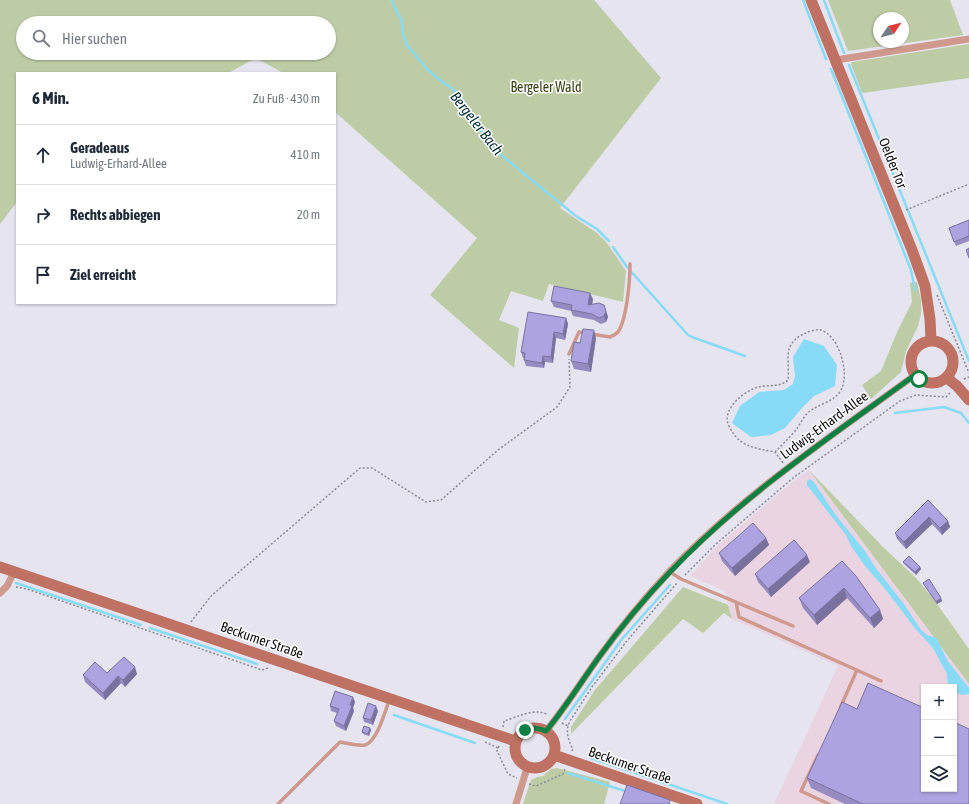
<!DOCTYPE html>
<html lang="de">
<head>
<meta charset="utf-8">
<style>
	body { margin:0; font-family:"Asap Condensed",sans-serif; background:#f6f6f7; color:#1f2937 }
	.controls { position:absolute; right:12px; bottom:12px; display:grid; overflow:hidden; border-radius:0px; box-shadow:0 1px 3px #0004 }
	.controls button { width:36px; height:36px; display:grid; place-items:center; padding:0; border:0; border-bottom:1px solid #e0e1e3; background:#fff; color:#1f2937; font:20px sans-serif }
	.compass { position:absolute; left:873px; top:12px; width:36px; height:36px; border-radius:50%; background:#fff; box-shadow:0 1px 3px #0004; rotate:55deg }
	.stop { position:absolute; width:12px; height:12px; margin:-9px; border:3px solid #0b8043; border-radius:50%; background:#fff }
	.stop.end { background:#0b8043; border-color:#fff; box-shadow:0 1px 4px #0008 }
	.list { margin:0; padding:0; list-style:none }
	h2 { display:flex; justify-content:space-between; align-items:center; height:52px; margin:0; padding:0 16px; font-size:17px }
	h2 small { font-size:13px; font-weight:400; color:#747a83 }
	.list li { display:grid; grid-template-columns:26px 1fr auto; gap:12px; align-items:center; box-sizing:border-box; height:60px; padding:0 16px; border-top:1px solid #e0e1e3 }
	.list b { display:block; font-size:15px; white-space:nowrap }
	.list p { margin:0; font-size:13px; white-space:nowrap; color:#747a83 }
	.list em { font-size:13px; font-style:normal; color:#747a83 }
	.icon { flex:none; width:22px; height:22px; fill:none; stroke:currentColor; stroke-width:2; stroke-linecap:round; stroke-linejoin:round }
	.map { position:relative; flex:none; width:969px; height:804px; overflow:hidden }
	.search { position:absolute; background:#fff; box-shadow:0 1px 3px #0004; left:16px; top:16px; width:320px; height:44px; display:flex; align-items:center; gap:10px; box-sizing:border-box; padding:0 14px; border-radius:22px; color:#747a83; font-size:15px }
	.panel { position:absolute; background:#fff; box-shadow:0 1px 3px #0004; left:16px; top:72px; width:320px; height:232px; border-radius:0px }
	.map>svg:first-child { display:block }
</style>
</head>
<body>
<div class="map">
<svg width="969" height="804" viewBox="0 0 969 804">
	<rect width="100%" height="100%" fill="#e5e4ef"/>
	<path fill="#ead4e2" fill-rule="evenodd" d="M809,470L969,684V804H774L838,666L732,619L725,591L690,576L718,545L795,480ZM924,687H954V789H924Z"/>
	<path fill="#becca6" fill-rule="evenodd" d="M0,0H594L661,78L560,208L597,233L607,243L626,271L623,302L549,284L543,301L511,291L499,320L519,328L514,368L430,295L477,238L335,112V73H283L256,58L228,73H17V202L0,224ZM23,23H329V53H23Z
		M828,0H950L963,35L848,51ZM879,18H903V42H879Z
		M969,44V78L862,93L851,64L852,62Z
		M917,282L921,300V314L918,326L906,351L901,372L871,399L862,385L881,371L898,330L912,302L910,283Z
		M809,470L883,547L916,578L932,597L969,649V684Z
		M683,587L728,605L732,619L724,613L703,633L683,619L571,734V727L595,690Z
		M557,768L610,782L604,804H523L531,780L537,777L543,776L551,769Z"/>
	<path fill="#88dbf7" d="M804,339L824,346L837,365L835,386L814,396L801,409L785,428L771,435L751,437L732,423L740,406L759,392L784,390L793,384L795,376L793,357Z
		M810,479L814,482L835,514L865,551L875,567L904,604L921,630L927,635L937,638L947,660L969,688V694L962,695L955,692L954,687H951C947,683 947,679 947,674L933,648L914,627L885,589L865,566L851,546L846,535L807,485V481Z"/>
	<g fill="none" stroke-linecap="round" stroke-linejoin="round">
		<path stroke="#88dbf7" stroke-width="2.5" d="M391,0L402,21L403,34L407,45L427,69L437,78L453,89L462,99L471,113L473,121L480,130L488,136L500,154L576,216L597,229L609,241
			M803,0L826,59
			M824,0L844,53
			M849,65L969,361
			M831,69L911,270L915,290
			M613,247L627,267L688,335L692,337L745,356
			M895,413L944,407L961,413L969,423
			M16,583L141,625
			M150,628L257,664
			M394,715L475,743
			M565,719L622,639L670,585
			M591,758L727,804
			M568,773L628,792"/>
		<path stroke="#8c8b93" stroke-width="1.5" stroke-dasharray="2 2" stroke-linecap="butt" d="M906,210L969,184
			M937,295L969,373
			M964,379L969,377
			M775,452C782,445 789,438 796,430C801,423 805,413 813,409C823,403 837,400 842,388C849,371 839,336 821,330C816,329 810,331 806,333C798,336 792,341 789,349C787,357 789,371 788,380C778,389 765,383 753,389C741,394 721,411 729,426C739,447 754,448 775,452L783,463
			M685,575L716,544L793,478L900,401L916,395L946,397L950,393
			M16,587L27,589L262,670L268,668
			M191,622L211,596L360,468H372L426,502L441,500L498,450L557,407L570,387L569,359
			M562,723L568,726
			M503,727L504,721C517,717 536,707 548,715
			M485,742L498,748
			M499,746L497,751L508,774L517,778
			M572,751L573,749C568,740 565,730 570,721L592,687L626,642L677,583
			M529,784L536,786L563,774L565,769"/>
		<path stroke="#cf998e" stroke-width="3.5" d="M569,354L579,332L610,337C613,336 616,334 618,332C627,319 630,279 630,264
			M670,572L681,579L793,626
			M736,602L739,617L881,681
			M841,706L857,670
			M818,755L801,791L829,804
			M278,804L340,742C347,743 358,746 365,745C377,742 385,711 389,701"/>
		<path stroke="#cf998e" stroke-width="7" d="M836,61L842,59L969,39
			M0,593L7,586L14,572
			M546,731C565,708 581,682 599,657C620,628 645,598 670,571C743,495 830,437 915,375
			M516,804L527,768"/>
		<path stroke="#bf7163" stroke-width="11" d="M811,0L912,250L925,286L930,319L931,340
			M911 362a21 21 0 1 1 42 0a21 21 0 1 1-42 0Z
			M947,378L957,386L969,400
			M0,567L515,741
			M515 748a20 20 0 1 1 40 0a20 20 0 1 1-40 0Z
			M554,755L697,804"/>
	</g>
	<path fill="#968cc2" d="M969,220V241L956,246L949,228Z
		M593,299L592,304L604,305L608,317L606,322L601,324L594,320L573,316L571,311L554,307L551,301Z
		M566,318L568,324L565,340L556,338L553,363L545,362L544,368L526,366L524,360V358H523L521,352Z
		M596,338L591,372L574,369L571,361Z
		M928,500L948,521L950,527L942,535L932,524L906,549L897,539L895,533Z
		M766,538L769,545L735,576L722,561L719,553Z
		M810,562L771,597L758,582L755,574Z
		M903,562L920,567L921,569L916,575L904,564Z
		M856,576L880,610L883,619L874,628L847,598L817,625L803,608L799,598Z
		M923,583L941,598L942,601L937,604L924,585Z
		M107,673L137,674L125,687L121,683L105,700L85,682L83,675Z
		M355,702L353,708L354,711L346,731L336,726L334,721L337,713L331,711L330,706Z
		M378,711L373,725L364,722L363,718Z
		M370,728L371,730L369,736L363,734L362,732Z
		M807,778L969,804H845L811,788Z"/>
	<path fill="#7a729e" d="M590,293L593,299L591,311L588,305Z
		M606,311L608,317L606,322L604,316Z
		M566,318L568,324L565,340L563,334Z
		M594,330L596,338L591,372L588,364Z
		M554,332L556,338L553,363L551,357Z
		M543,356L545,362L544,368L542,363Z
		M929,517L932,524L906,549L904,542Z
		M948,521L950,527L942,535L940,528Z
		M766,538L769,545L735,576L732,568Z
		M807,555L810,562L771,597L768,589Z
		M920,567L921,569L916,575L915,572Z
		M844,588L847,598L817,625L814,615Z
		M941,598L942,601L937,604L936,602Z
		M880,610L883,619L874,628L870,618Z
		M135,667L137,674L125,687L123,680Z
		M118,676L121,683L105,700L103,693Z
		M353,697L355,702L353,708L354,711L346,731L344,726Z
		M376,706L378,711L373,725L371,720Z
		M370,728L371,730L369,736L368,734Z"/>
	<path fill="#aea3e1" stroke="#7a729e" d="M969,220V236L954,242L949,228Z
		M969,248V258L966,250Z
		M554,286L590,293L588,305L599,303L604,305L606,311L604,316L599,318L592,314L571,310L572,305L551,301Z
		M528,312L566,318L563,334L554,332L551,357L543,356L542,363L524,360L525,353L521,352Z
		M583,329L594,330L588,364L571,361L574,342L580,343Z
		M928,500L948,521L940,528L929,517L904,542L895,533Z
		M753,523L766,538L732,568L719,553Z
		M794,540L807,555L768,589L755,574Z
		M909,556L920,567L915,572L903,562Z
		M842,561L856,576L880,610L870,618L844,588L814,615L799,598Z
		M929,579L941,598L936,602L923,583Z
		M124,657L135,667L123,680L118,676L103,693L83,675L95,662L107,673Z
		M868,683L924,708V789H954V722L969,729V804H863L807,778L842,702L857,709Z
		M335,691L353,697L350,705L352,706L344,726L334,721L339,709L330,706Z
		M368,703L376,706L371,720L363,718Z
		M364,726L370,728L368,734L362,732Z
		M627,785L670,800L669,804H620Z"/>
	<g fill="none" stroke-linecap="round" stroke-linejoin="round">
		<path stroke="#0b8043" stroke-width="5" d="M525,730C533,727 538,728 546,731C565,708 581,682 599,657C620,628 645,598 670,572C743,495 830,437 915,375L919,379"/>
	</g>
	<g text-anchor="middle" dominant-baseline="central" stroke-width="3" stroke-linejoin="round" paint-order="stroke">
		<g font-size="14" fill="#354214" stroke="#fff">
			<text x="546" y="87">Bergeler Wald</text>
		</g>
		<g font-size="14" fill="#100f13" stroke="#fff">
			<text transform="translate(893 163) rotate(68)">Oelder Tor</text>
			<text transform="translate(824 425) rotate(-36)">Ludwig-Erhard-Allee</text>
			<text transform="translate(262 640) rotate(19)">Beckumer Straße</text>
			<text transform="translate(630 765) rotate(19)">Beckumer Straße</text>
		</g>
		<g font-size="15" font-style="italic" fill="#09313d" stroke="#fff">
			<text transform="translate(477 123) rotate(52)">Bergeler Bach</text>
		</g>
	</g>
</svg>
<div class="controls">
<button>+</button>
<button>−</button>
<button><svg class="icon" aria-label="layers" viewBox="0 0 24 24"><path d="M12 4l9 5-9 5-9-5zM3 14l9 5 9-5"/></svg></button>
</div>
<svg class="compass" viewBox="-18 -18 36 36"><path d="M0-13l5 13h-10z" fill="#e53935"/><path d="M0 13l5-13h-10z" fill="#747a83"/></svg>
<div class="stop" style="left:919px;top:379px"></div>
<div class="stop end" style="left:525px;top:730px"></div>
<div class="search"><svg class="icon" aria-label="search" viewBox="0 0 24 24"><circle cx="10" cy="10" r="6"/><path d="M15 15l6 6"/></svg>Hier suchen</div>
<section class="panel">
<h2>6 Min.<small>Zu Fuß · 430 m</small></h2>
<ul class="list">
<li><svg class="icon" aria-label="ahead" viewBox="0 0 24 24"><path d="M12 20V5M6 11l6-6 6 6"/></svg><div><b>Geradeaus</b><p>Ludwig-Erhard-Allee</p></div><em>410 m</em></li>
<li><svg class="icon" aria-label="right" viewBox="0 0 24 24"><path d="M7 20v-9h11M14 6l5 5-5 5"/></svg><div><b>Rechts abbiegen</b></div><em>20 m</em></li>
<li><svg class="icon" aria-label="arrive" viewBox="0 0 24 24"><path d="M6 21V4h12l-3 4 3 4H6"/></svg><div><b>Ziel erreicht</b></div></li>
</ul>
</section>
</div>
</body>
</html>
